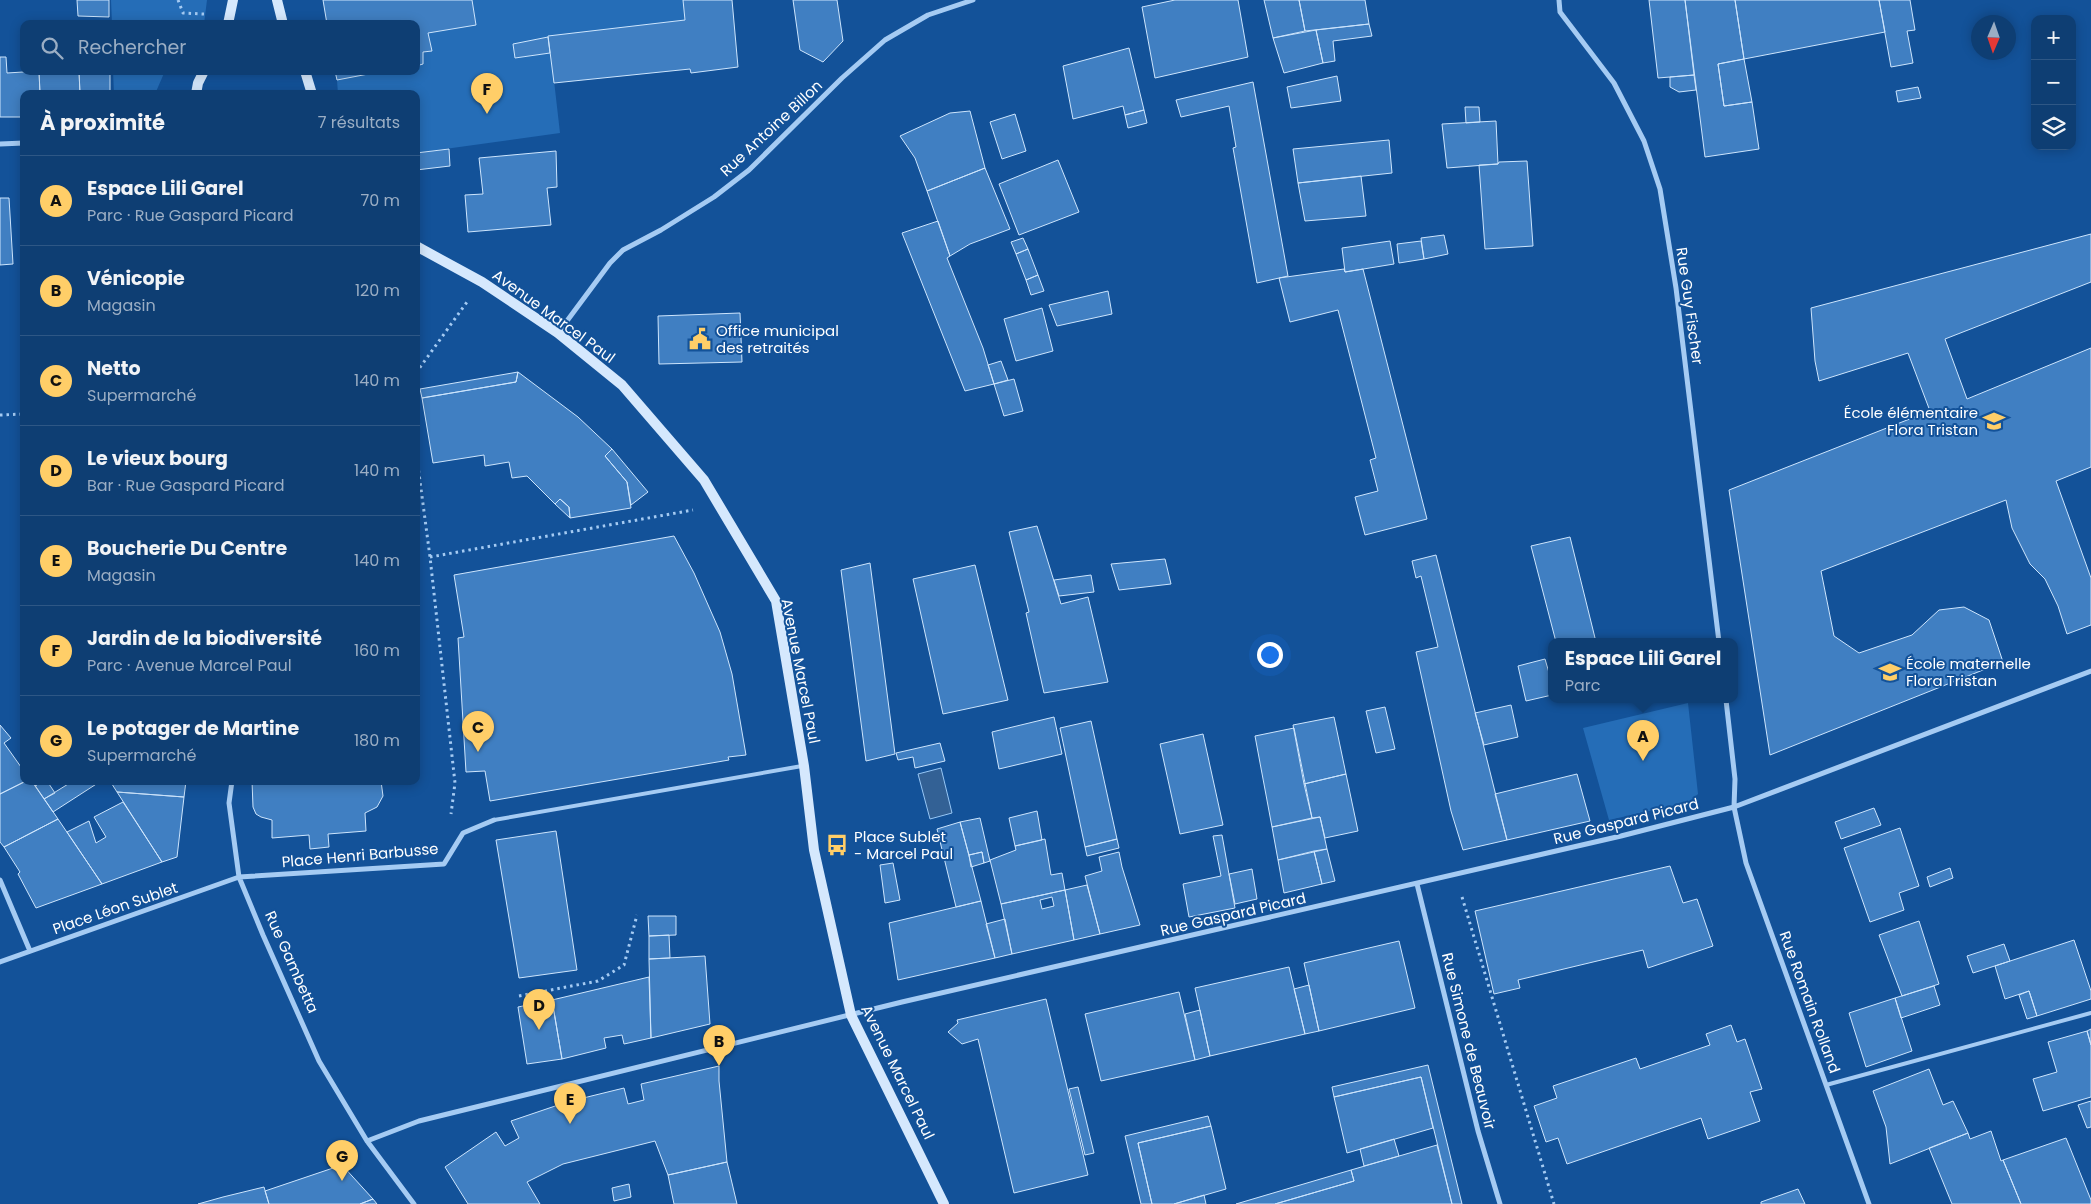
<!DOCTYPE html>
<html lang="fr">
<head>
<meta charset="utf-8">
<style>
	body { margin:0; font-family:Poppins,sans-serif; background:#1c497b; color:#f1f3f6 }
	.controls { position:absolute; right:15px; top:15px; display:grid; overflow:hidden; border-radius:10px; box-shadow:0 2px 12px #0003 }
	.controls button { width:45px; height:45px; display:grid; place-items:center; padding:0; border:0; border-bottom:1px solid #2e5785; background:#0e3e73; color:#f1f3f6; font:25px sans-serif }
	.compass { position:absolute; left:1971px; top:15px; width:45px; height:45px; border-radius:50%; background:#0e3e73; box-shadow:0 2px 12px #0003; rotate:182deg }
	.you { position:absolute; left:1269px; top:654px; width:18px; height:18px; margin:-12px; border:4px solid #fff; border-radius:50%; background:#1a73e8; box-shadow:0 0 0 8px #1a73e833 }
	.badge { display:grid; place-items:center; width:32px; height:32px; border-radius:50%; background:#ffce68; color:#111; font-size:16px; font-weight:700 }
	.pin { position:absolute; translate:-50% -41px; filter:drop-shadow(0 1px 2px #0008) }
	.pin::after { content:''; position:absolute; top:26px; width:18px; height:15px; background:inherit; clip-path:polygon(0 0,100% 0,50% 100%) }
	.popup { position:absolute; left:1548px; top:638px; width:190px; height:65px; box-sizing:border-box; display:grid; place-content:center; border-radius:10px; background:#0e3e73; filter:drop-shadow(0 1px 4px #0005); font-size:16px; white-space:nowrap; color:#9baec4 }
	.popup b { font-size:19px; color:#f1f3f6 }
	.popup::after { content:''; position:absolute; left:50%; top:100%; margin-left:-10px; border:10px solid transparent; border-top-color:#0e3e73 }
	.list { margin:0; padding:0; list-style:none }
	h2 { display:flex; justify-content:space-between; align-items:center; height:65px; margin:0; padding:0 20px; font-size:21px }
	h2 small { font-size:16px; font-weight:400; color:#9baec4 }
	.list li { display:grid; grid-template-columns:32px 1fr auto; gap:15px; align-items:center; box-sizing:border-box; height:90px; padding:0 20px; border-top:1px solid #2e5785 }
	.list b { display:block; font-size:19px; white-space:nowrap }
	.list p { margin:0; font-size:16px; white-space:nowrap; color:#9baec4 }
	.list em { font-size:16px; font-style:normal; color:#9baec4 }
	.icon { flex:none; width:28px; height:28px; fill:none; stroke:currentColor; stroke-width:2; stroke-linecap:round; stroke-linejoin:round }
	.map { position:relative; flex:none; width:2091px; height:1204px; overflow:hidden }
	.search { position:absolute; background:#0e3e73; box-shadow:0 2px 12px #0003; left:20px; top:20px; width:400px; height:55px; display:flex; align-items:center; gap:12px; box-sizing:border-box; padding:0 18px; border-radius:10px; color:#9baec4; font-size:19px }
	.panel { position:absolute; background:#0e3e73; box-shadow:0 2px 12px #0003; left:20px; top:90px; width:400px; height:695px; border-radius:10px }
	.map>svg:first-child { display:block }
</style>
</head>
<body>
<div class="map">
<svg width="2091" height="1204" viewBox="0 0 2091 1204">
	<rect width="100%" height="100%" fill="#135299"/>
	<path fill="#256db7" d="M111,0H207L204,24H112Z
		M472,0H683L685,20L549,37L560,133L416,153V94H338L337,80L384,71H416V66L423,64V52L432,51L428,33L476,25Z
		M113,71H165L155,94H114Z
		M1688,703L1698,794L1689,802L1609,820L1583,728Z"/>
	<path fill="#336195" stroke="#97c7f6" d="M941,768L952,813L930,819L918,774Z"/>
	<path fill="#407fc2" stroke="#cde5fd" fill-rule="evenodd" d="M77,0H109V17L78,16Z
		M323,0H472L476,25L428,33L432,51L423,52V64L416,66V24H327Z
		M683,0H732L738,67L691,73L690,69L554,83L548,36L685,20Z
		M793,0H837L843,41L823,62L800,50Z
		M1175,0H1238L1248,57L1155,78L1142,7Z
		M1264,0H1299L1305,31L1273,38Z
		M1299,0H1365L1369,24L1305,31Z
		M1649,0H1685L1694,75L1658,78Z
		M1685,0H1735L1744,59L1718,64L1724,106L1752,102L1759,149L1705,157Z
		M1735,0H1879L1885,32L1744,59Z
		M1879,0H1910L1915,30L1907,31L1913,63L1891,67Z
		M1369,24L1372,36L1333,41L1335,61L1323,63L1316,30Z
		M1316,30L1323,63L1284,73L1273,38Z
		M548,37L550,53L515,58L513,44Z
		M1129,48L1144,110L1125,115L1123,106L1073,119L1063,66Z
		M0,57H6L7,73L39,71L40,94H24V117H0Z
		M1744,59L1752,102L1724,106L1718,64Z
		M39,71H79L80,94H40Z
		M79,71H110V94H80Z
		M335,71H384L337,80Z
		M1694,75L1696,90L1679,92L1670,87V77Z
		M1337,76L1341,101L1291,108L1287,87Z
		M1253,82L1288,276L1257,283L1233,148L1236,147L1229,106L1181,117L1176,100Z
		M1918,87L1921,98L1898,102L1896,91Z
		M1465,107H1479L1480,122L1466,123Z
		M1144,110L1147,123L1128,128L1125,115Z
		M970,111L985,168L927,191L915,158L900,136L950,113Z
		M1015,114L1026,151L1002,159L990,122Z
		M1496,121L1498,164L1447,168L1442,124Z
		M1389,140L1392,173L1298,183L1293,149Z
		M449,149L450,166L416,170V153Z
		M556,151L557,187L547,188L551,225L468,232L465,195L483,194L479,158Z
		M1058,160L1079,212L1019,235L999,184Z
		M1527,161L1533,246L1485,249L1479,165L1498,164L1499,162Z
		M985,168L1010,229L970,244L950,256L927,191Z
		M1361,176L1366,216L1305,221L1298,183Z
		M0,198H9L13,264L0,265Z
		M938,221L950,256L947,258L983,348L994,384L965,391L902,233Z
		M2091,234V282L1945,339L1967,399L2091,348V467L2056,481L2091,578V625L2067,634L2058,606L2045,579L2030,564L2012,528L2006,500L1821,571L1834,636L1859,653L1912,635L1939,610L1964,607L1989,620L2003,662L1770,755L1729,490L1930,411L1908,353L1819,381L1815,361L1811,308Z
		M1444,235L1448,254L1424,259L1421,238Z
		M1023,238L1028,249L1016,254L1011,242Z
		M1390,241L1394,264L1345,272L1342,248Z
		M1421,241L1424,259L1399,263L1397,244Z
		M1028,249L1038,275L1026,280L1016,254Z
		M1344,269L1345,272L1363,269L1427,519L1365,535L1355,497L1378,491L1370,460L1376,458L1338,310L1290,322L1279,278Z
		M1038,275L1044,291L1031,295L1026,280Z
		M1108,291L1112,314L1057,326L1049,305Z
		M1042,308L1053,351L1016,361L1004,319Z
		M740,313L742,362L659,364L658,316Z
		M1001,361L1008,380L994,384L988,365Z
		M518,372L578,417L612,449L605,456L627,482L631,508L570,518L569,507L560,499L555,504L527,476L512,478L509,462L485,466L484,455L433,463L422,398L516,382Z
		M518,372L516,382L422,398L420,389Z
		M1014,379L1023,411L1004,416L994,384Z
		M612,449L648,492L631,505L627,482L605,456Z
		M560,499L569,507L570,518L555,504Z
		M1037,526L1061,604L1088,597L1108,682L1044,693L1026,613L1029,612L1009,532Z
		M674,536L694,573L720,632L732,674L746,755L728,757L729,760L490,801L485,771L466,772L458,638L464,637L454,575Z
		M1570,537L1596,642H1556L1531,546Z
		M1436,555L1507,840L1463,850L1451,811L1416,652L1438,647L1421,576L1416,578L1412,561Z
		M1165,559L1171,584L1119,590L1111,564Z
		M870,563L895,754L866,761L841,570Z
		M975,565L1008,700L943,714L913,579Z
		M1091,575L1094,592L1059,596L1054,580Z
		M1545,659L1552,683V695L1526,701L1518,666Z
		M1639,700H1660L1640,705Z
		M1511,705L1518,737L1484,745L1475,713Z
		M1385,707L1395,749L1376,753L1366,711Z
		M1054,717L1062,754L999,769L992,732Z
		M1334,717L1346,774L1304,784L1293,725Z
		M1091,721L1117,839L1085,847L1060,728Z
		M0,725L11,738L4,743L21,767L24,766V781H26L0,794Z
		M1294,728L1312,818L1272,827L1255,736Z
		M1203,734L1223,825L1180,834L1160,744Z
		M940,743L945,761L915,768L913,757L898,760L896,753Z
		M1346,774L1358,831L1325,838L1320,817L1312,818L1304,784Z
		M1577,774L1590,821L1507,840L1495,794Z
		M26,781H32L58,819L4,847L0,842V794Z
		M32,781H43L35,786Z
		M43,781H47L55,793L44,799L35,786Z
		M73,781H101L53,812L44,799Z
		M110,781H186L184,797L117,792Z
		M252,781H381L383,796L377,807L365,813L366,831L328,834L329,847L310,849L309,835L272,838V820L261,817L256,814L253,807Z
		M117,792L184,797L177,857L162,862Z
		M123,802L162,862L102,884L67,832L89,821L96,843L106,837L94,817Z
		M1874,808L1881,825L1841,839L1835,822Z
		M1037,811L1042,840L1015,846L1009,818Z
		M1320,817L1327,849L1278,860L1272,827Z
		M980,818L990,861L984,863L982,852L969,855L960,822Z
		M58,819L102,884L36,908L18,874L20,872L4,847Z
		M960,822L981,901L956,907L937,829Z
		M1900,828L1919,886L1899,893L1904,910L1870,922L1844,848Z
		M556,831L577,970L519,978L496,840Z
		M1222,835L1235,908L1189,917L1183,884L1221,876L1213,836Z
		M1045,839L1051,875L1062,873L1065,890L1001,904L990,860L1016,850L1015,846Z
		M1117,839L1119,848L1087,856L1085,847Z
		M1327,849L1335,881L1322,884L1314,851Z
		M1314,851L1322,884L1284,893L1278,860Z
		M982,852L984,863L971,867L969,855Z
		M1119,852L1122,867L1140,925L1100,934L1085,876L1102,871L1099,857Z
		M893,863L900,900L885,903L880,865Z
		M1670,866L1683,903L1697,899L1713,946L1648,968L1643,950L1518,980L1520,988L1494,994L1475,911Z
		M1950,868L1953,878L1930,887L1927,877Z
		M1252,869L1257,899L1235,904L1229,874Z
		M1087,885L1100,934L1074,940L1065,890Z
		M1065,890L1074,940L1012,954L1001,904ZM1052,897L1054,906L1042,909L1040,900Z
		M981,901L995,958L898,980L889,923Z
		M648,916H676V935L649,936Z
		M1005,919L1012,954L995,958L986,924Z
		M1919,921L1939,984L1902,996L1879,935Z
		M669,935L670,958L649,959V936Z
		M2074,940L2091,991V999L2037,1016L2029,991L2005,999L1995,966Z
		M1399,941L1415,1008L1319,1031L1304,963Z
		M2004,944L2010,961L1973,973L1967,956Z
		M705,956L710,1024L651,1038L649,959Z
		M1289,967L1305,1034L1210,1056L1195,988Z
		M649,977L651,1038L624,1044L622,1035L604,1038L606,1048L562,1059L552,1000Z
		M1309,985L1319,1031L1305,1034L1294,989Z
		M1934,986L1940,1005L1901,1018L1895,998Z
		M2029,991L2037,1016L2027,1019L2019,995Z
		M1179,992L1195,1060L1101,1081L1085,1014Z
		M1895,998L1912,1051L1866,1067L1849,1013Z
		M1046,999L1088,1175L1014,1193L978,1039L962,1044L948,1032L958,1023L957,1020Z
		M552,1000L562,1059L527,1064L518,1007Z
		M1200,1010L1210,1056L1195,1060L1185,1014Z
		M1731,1025L1737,1042L1745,1039L1762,1089L1750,1092L1760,1121L1708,1139L1701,1118L1567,1164L1558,1138L1546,1142L1534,1106L1557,1098L1553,1086L1636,1058L1640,1069L1710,1045L1706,1034Z
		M2091,1029V1045L2087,1031Z
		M2087,1031L2091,1045V1097L2043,1111L2033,1079L2057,1072L2048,1042Z
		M1428,1065L1462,1204H1452L1421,1077L1334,1097L1332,1087Z
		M719,1066V1081L727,1162L668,1175L655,1141L563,1164L527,1182L540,1204H468L445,1167L496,1132L505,1146L519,1138L511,1121L567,1102L624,1088L628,1104L644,1100L641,1084Z
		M1929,1069L1943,1105L1953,1101L1968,1133L1890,1164L1886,1127L1873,1091Z
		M1421,1077L1433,1128L1347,1153L1334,1097Z
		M1078,1087L1094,1153L1085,1155L1069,1089Z
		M2091,1101V1127L2087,1128L2078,1105Z
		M1208,1116L1211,1126L1138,1143L1152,1204H1141L1125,1136Z
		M1211,1126L1226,1189L1174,1204H1152L1138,1143Z
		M1991,1131L2001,1161L2003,1160L2021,1204H1952L1929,1148L1968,1133L1970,1139Z
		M2066,1138L2091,1200V1204H2021L2003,1160Z
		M1394,1139L1399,1156L1364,1166L1360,1149Z
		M1437,1145L1452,1204H1275L1354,1181L1351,1170Z
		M727,1162L737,1204H674L668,1175Z
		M342,1165L373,1199L360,1204H269L265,1191Z
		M1351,1170L1354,1181L1275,1204H1236Z
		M629,1184L631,1197L614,1201L612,1188Z
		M264,1187L269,1204H198L223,1197Z
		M1798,1189L1805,1204H1761V1202Z
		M1204,1195L1206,1204H1174Z
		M373,1199L377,1204H360Z"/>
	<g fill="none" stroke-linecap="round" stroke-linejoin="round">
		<path stroke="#a5cbf3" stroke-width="3" stroke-dasharray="2.5 4" stroke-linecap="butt" d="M178,0L183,13L204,14
			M416,373L467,302
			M0,415L24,414
			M416,451L430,557L455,783L451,814
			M430,557L693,510
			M1462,897L1554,1204
			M519,996L598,981L624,965L637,915"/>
		<path stroke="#a5cbf3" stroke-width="4" d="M494,820L802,766
			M1826,1085L2091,1013"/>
		<path stroke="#a5cbf3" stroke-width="5" d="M1559,0L1560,12L1614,83L1644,141L1660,189L1676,288L1719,642
			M0,144L24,143
			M558,333L610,263L623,250L661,230L714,197L749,170L842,78L885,40L928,15L973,0
			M1726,700L1735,779L1734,807L1746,863L1869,1204
			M232,781L229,803L239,877L263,935L319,1061L367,1141L414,1204
			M0,880L30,951
			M1417,884L1478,1131L1500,1204
			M0,962L239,877L444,864L463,833L494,820
			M367,1141L419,1121L902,1002L1621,836L1734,807L2091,671"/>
		<path stroke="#d5e8fd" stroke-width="10" d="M277,0L283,24
			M228,24L233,0
			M305,71L312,94
			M196,94L198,83L204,71
			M416,246L482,282L558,333L622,385L704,480L776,601L804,766L814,850L851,1015L944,1204"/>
	</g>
	<defs>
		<g id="civic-bare" transform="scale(1.725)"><path d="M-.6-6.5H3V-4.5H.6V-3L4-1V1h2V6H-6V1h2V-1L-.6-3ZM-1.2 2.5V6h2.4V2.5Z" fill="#ffce68" stroke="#135299" stroke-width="2.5" paint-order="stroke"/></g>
		<g id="school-bare" transform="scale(1.725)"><path d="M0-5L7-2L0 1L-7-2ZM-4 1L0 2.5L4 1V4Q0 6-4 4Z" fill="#ffce68" stroke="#135299" stroke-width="2.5" paint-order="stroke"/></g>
		<g id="bus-bare" transform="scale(1.725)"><path d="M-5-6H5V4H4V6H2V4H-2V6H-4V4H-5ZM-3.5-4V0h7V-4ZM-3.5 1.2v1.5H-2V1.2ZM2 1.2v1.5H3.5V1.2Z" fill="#ffce68" stroke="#135299" stroke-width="2.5" paint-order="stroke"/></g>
	</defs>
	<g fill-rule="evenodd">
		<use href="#civic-bare" x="700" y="339"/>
		<use href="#school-bare" x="1994" y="421"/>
		<use href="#school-bare" x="1890" y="672"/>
		<use href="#bus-bare" x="837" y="845"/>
	</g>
	<g text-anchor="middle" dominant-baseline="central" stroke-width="4" stroke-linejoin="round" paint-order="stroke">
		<g font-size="15" fill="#fff" stroke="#135299">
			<text transform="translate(771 128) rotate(-43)">Rue Antoine Billon</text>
			<text transform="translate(1690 306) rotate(82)">Rue Guy Fischer</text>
			<text transform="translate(554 316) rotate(36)">Avenue Marcel Paul</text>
			<text transform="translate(801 671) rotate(79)">Avenue Marcel Paul</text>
			<text transform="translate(1626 821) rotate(-14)">Rue Gaspard Picard</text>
			<text transform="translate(360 855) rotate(-5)">Place Henri Barbusse</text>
			<text transform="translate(115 908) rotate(-19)">Place Léon Sublet</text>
			<text transform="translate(1233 914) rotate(-13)">Rue Gaspard Picard</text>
			<text transform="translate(292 962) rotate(66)">Rue Gambetta</text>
			<text transform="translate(1810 1002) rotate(70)">Rue Romain Rolland</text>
			<text transform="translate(1469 1041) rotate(76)">Rue Simone de Beauvoir</text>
			<text transform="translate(898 1072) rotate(64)">Avenue Marcel Paul</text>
		</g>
		<g font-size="15" fill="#fff" stroke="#135299" text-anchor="start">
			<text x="716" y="330">Office municipal<tspan x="716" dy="17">des retraités</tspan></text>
			<text x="1978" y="412" text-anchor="end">École élémentaire<tspan x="1978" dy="17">Flora Tristan</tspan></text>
			<text x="1906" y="663">École maternelle<tspan x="1906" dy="17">Flora Tristan</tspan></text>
			<text x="854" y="836">Place Sublet<tspan x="854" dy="17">- Marcel Paul</tspan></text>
		</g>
	</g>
</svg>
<div class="controls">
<button>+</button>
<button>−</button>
<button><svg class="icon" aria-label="layers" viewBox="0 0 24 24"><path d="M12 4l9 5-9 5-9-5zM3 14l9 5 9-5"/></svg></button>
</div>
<svg class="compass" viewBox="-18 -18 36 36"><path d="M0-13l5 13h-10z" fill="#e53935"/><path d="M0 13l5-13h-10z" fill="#9baec4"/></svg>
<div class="you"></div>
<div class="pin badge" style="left:1643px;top:761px">A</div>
<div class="popup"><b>Espace Lili Garel</b>Parc</div>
<div class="pin badge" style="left:719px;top:1066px">B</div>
<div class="pin badge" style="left:478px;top:752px">C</div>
<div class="pin badge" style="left:539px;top:1030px">D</div>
<div class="pin badge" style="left:570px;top:1124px">E</div>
<div class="pin badge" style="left:487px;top:114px">F</div>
<div class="pin badge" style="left:342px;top:1181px">G</div>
<div class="search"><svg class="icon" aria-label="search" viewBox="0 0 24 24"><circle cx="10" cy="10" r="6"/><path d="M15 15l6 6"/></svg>Rechercher</div>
<section class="panel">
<h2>À proximité<small>7 résultats</small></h2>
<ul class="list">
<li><span class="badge">A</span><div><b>Espace Lili Garel</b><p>Parc · Rue Gaspard Picard</p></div><em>70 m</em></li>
<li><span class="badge">B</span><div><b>Vénicopie</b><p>Magasin</p></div><em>120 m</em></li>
<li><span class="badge">C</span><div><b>Netto</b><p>Supermarché</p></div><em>140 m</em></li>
<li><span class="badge">D</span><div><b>Le vieux bourg</b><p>Bar · Rue Gaspard Picard</p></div><em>140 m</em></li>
<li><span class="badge">E</span><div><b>Boucherie Du Centre</b><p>Magasin</p></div><em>140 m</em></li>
<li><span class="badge">F</span><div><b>Jardin de la biodiversité</b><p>Parc · Avenue Marcel Paul</p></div><em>160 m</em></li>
<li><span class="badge">G</span><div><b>Le potager de Martine</b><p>Supermarché</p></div><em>180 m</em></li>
</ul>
</section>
</div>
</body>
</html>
